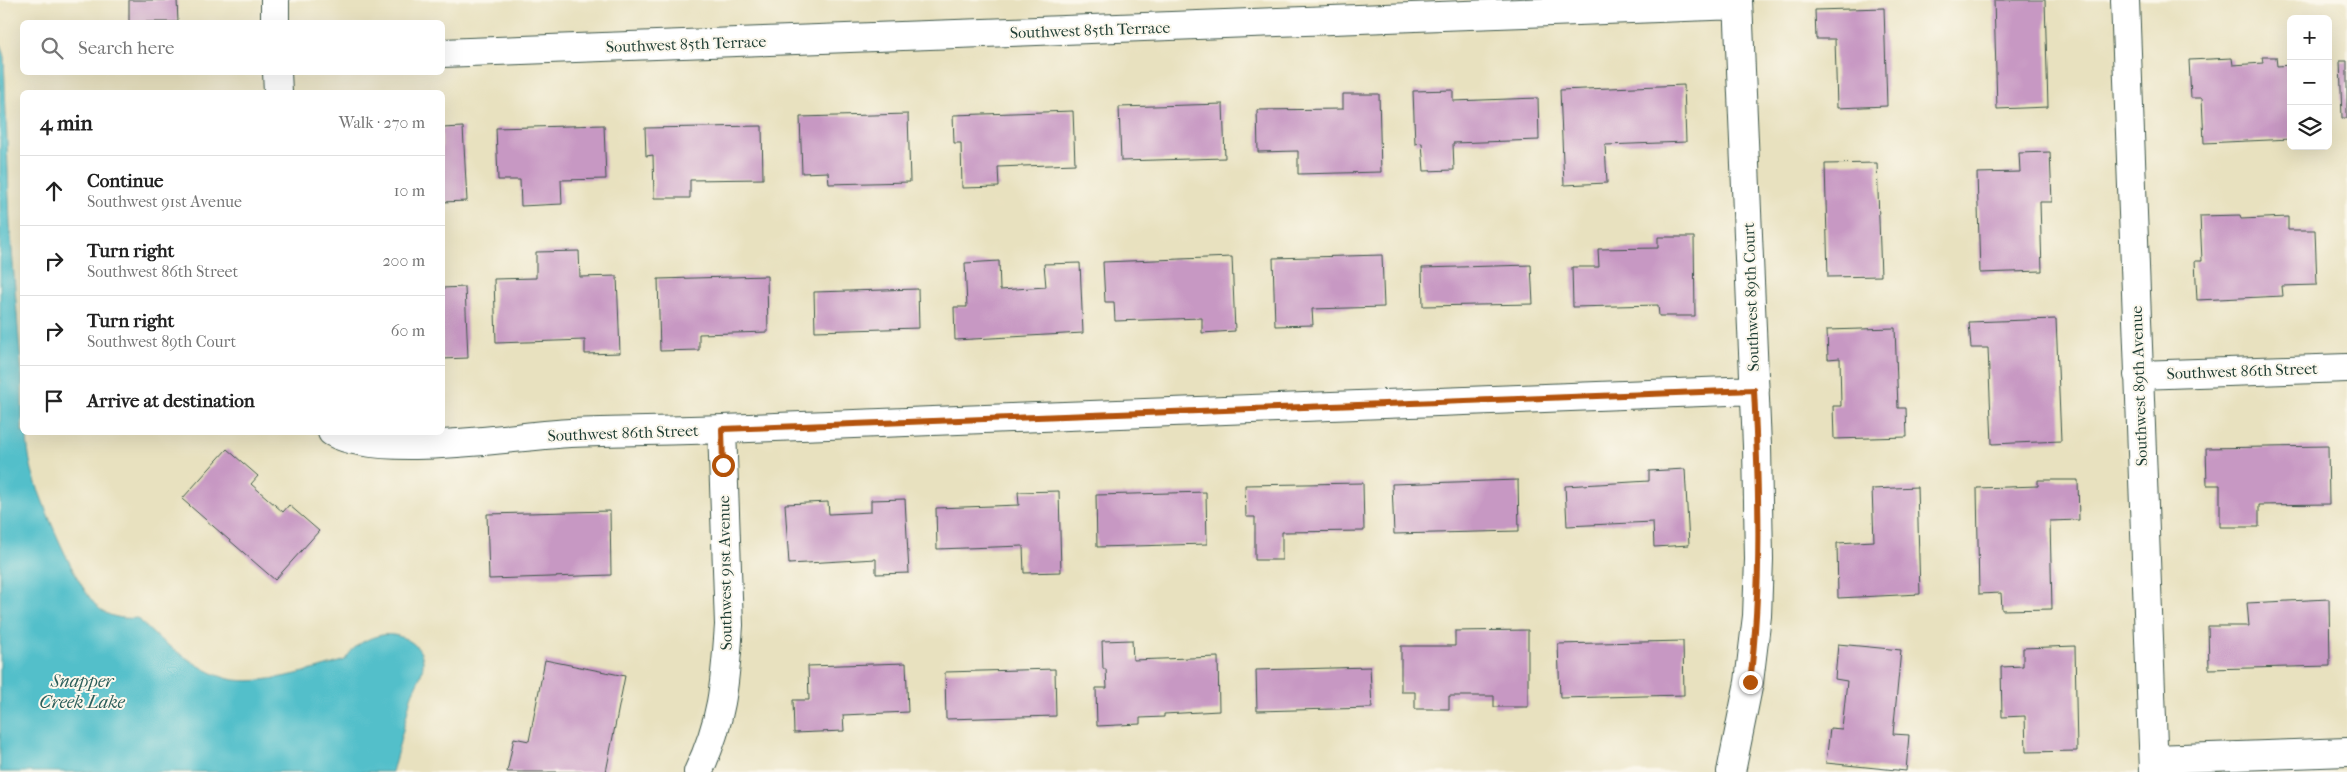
<!DOCTYPE html>
<html lang="en">
<head>
<meta charset="utf-8">
<style>
	body { margin:0; font-family:"IM FELL French Canon",serif; background:#f6f6f6; color:#222 }
	.controls { position:absolute; right:15px; top:15px; display:grid; overflow:hidden; border-radius:8px; box-shadow:0 5px 20px #0002 }
	.controls button { width:45px; height:45px; display:grid; place-items:center; padding:0; border:0; border-bottom:1px solid #e0e0e0; background:#fff; color:#222; font:25px sans-serif }
	.stop { position:absolute; width:15px; height:15px; margin:-11px; border:4px solid #b45309; border-radius:50%; background:#fff }
	.stop.end { background:#b45309; border-color:#fff; box-shadow:0 1px 5px #0008 }
	.list { margin:0; padding:0; list-style:none }
	h2 { display:flex; justify-content:space-between; align-items:center; height:65px; margin:0; padding:0 20px; font-size:21px }
	h2 small { font-size:16px; font-weight:400; color:#767676 }
	.list li { display:grid; grid-template-columns:32px 1fr auto; gap:15px; align-items:center; box-sizing:border-box; height:70px; padding:0 20px; border-top:1px solid #e0e0e0 }
	.list b { display:block; font-size:19px; white-space:nowrap }
	.list p { margin:0; font-size:16px; white-space:nowrap; color:#767676 }
	.list em { font-size:16px; font-style:normal; color:#767676 }
	.icon { flex:none; width:28px; height:28px; fill:none; stroke:currentColor; stroke-width:2; stroke-linecap:round; stroke-linejoin:round }
	.map { position:relative; flex:none; width:2347px; height:772px; overflow:hidden }
	.search { position:absolute; background:#fff; box-shadow:0 5px 20px #0002; left:20px; top:20px; width:425px; height:55px; display:flex; align-items:center; gap:12px; box-sizing:border-box; padding:0 18px; border-radius:8px; color:#767676; font-size:19px }
	.panel { position:absolute; background:#fff; box-shadow:0 5px 20px #0002; left:20px; top:90px; width:425px; height:345px; border-radius:8px }
	.map>svg:first-child { display:block }
</style>
</head>
<body>
<div class="map">
<svg width="2347" height="772" viewBox="0 0 2347 772">
	<rect width="100%" height="100%" fill="#fbf7ec"/>
	<filter id="ink" filterUnits="userSpaceOnUse"><feTurbulence type="fractalNoise" baseFrequency=".02" numOctaves="2"/><feDisplacementMap in="SourceGraphic" scale="10" xChannelSelector="R" yChannelSelector="G"/><feConvolveMatrix kernelMatrix="1 2 1 2 8 2 1 2 1" color-interpolation-filters="sRGB"/></filter>
	<filter id="wash" filterUnits="userSpaceOnUse"><feTurbulence type="fractalNoise" baseFrequency=".0096" numOctaves="4" result="noise"/><feDisplacementMap in="SourceGraphic" scale="20" xChannelSelector="R" yChannelSelector="G"/><feGaussianBlur stdDeviation="1.12" result="paint"/><feColorMatrix in="noise" values="0 0 0 0 0 0 0 0 0 0 0 0 0 0 0 0 0 1.4 0 .05"/><feComposite in="paint" operator="in"/></filter>
	<g filter="url(#wash)">
		<rect width="100%" height="100%" fill="#e8e1bf"/>
		<path fill="#52bfca" stroke="#387e7f" d="M0,43L4,57L10,224L22,378V432L27,433C27,445 29,458 32,470C40,500 78,593 101,610C111,618 126,619 138,618C152,635 167,645 185,657C199,666 213,675 229,679C261,686 315,670 345,660C353,646 366,638 382,635C398,632 422,643 423,661C424,675 415,685 411,697C405,722 399,747 392,772H0Z"/>
		<g id="blocks">
			<path fill="#c798c3" d="M129,0H177L178,22H129Z
				M1994,0H2045L2048,107L1997,109Z
				M1884,8L1887,106L1837,108L1835,39H1816L1815,10Z
				M2262,57H2276L2277,66L2291,65V139L2204,143L2202,98H2191L2189,60L2232,58L2233,65L2263,63Z
				M2340,61H2347V118H2342Z
				M1684,85L1686,142L1605,145L1607,183L1564,185L1560,90Z
				M1453,90V101L1538,98L1539,140L1453,143L1454,170L1424,171L1422,143L1415,144L1413,91Z
				M1343,94H1379L1381,172L1298,174V151L1258,152L1257,110L1343,109Z
				M1223,104L1225,158L1121,161L1119,107Z
				M1073,111L1075,164L998,167L999,187L962,188L961,143H954L953,115Z
				M908,114L910,182L829,184L828,172L802,173L800,117Z
				M604,125L606,179L561,180L562,204L521,206L520,180H498L496,128Z
				M762,126L763,179L690,180V198H654L653,155L646,156L645,128Z
				M463,127L467,201L442,202V128Z
				M2050,152L2052,202H2040L2042,271L1980,273L1977,173L2020,172L2019,153Z
				M1877,163L1881,276L1828,277L1825,164Z
				M2240,215L2241,219L2288,217V230H2315L2317,285L2282,286L2283,296L2197,300L2195,261H2202L2200,216Z
				M1658,237H1694L1695,316H1659L1658,305L1573,307L1572,267H1599L1598,249L1658,248Z
				M579,251L580,277L617,276L620,353L585,354V340L496,343L494,279L536,278V252Z
				M1382,255L1384,307L1312,309L1313,325L1275,326L1273,258Z
				M1232,257L1235,331L1202,333V318L1115,321L1114,302H1105L1103,262Z
				M999,261L1000,290L1046,287L1044,264L1080,263L1083,333L955,340L954,307H967L965,263Z
				M1531,265L1533,304L1423,306L1422,268Z
				M767,276L768,332L699,334V350L660,351L658,279Z
				M465,287L468,358L442,359V288Z
				M918,289L919,328L815,331L814,292Z
				M2056,319L2061,441L1992,444L1988,348H1971L1969,322Z
				M1895,328L1898,408H1906L1907,437L1834,439L1833,406H1841L1840,358L1828,359L1827,330Z
				M2328,446L2329,504L2259,505V527H2220V485H2207L2206,448Z
				M227,449L258,476L251,484L283,512L289,505L319,531L275,580L182,499Z
				M1685,469L1689,545L1654,547L1653,522L1567,526L1565,486L1649,481V471Z
				M1518,480L1519,531L1394,534L1392,484Z
				M2038,480H2078L2079,520L2050,521L2052,609L2002,610L2001,593L1979,594L1977,488L2038,486Z
				M1363,483L1364,531L1282,532V560H1255V517H1246L1245,485Z
				M1917,487L1920,594L1838,598L1837,543L1874,541L1872,489Z
				M1059,491L1061,572L1024,573L1023,546L937,549L936,508L1019,505L1018,492Z
				M1206,492L1207,544L1097,547L1096,495Z
				M905,499L909,573L876,574V559L789,564L785,504L828,502L829,514L871,512V500Z
				M610,511L611,575L489,579L487,514Z
				M2329,599L2330,666L2209,669L2208,626H2249L2247,603Z
				M1528,630V707H1494V696H1449V709H1415V692H1401V646H1455V631Z
				M1132,640L1133,660L1218,657L1219,711L1164,714V717L1140,718V724L1097,726L1096,688H1107L1106,669H1103L1102,641Z
				M1683,641L1684,695L1560,698L1558,644Z
				M1838,644L1901,650L1893,734L1909,735L1906,771L1826,763L1830,728L1842,729L1847,681L1835,679Z
				M2075,646L2077,751L2026,752L2025,716L2002,717L2001,667L2023,666V648Z
				M545,660L625,676L606,772H507L514,738L529,741Z
				M906,663L908,712L843,715L844,731L794,733L793,700H809L808,666Z
				M1370,667L1372,708L1257,711L1256,670Z
				M1055,669L1056,716L946,719L945,672Z"/>
		</g>
	</g>
	<g filter="url(#ink)">
		<use href="#blocks" fill-opacity="0" stroke="#3d5649" stroke-width="1"/>
		<g fill="none" stroke-linecap="round" stroke-linejoin="round">
			<g stroke="#3d5649" stroke-width="30">
				<path id="minor" d="M275,0V22
					M2125,0L2154,772
					M442,53L1738,5
					M277,72L278,92
					M2138,375L2347,368
					M332,432C379,459 513,436 570,433C621,431 672,431 722,429L1755,390
					M2154,759L2347,752
					M698,772C723,720 725,682 729,625L722,429
					M1731,772L1749,682L1757,616L1759,559L1757,446L1738,0"/>
			</g>
			<use href="#minor" stroke="#fff" stroke-width="28"/>
		</g>
	</g>
	<g fill="none" stroke-linecap="round" stroke-linejoin="round" filter="url(#ink)">
		<path stroke="#b45309" stroke-width="6" d="M723,465L722,429L1754,390C1759,488 1762,585 1750,682"/>
	</g>
	<g text-anchor="middle" dominant-baseline="central" stroke-width="4" stroke-linejoin="round" paint-order="stroke">
		<g font-size="16" fill="#1f3d34" stroke="#fbf7ec">
			<text transform="translate(1090 30) rotate(-2)">Southwest 85th Terrace</text>
			<text transform="translate(686 44) rotate(-2)">Southwest 85th Terrace</text>
			<text transform="translate(1751 297) rotate(-92)">Southwest 89th Court</text>
			<text transform="translate(2242 371) rotate(-2)">Southwest 86th Street</text>
			<text transform="translate(2139 386) rotate(-92)">Southwest 89th Avenue</text>
			<text transform="translate(623 433) rotate(-2)">Southwest 86th Street</text>
			<text transform="translate(725 573) rotate(-91)">Southwest 91st Avenue</text>
		</g>
		<g font-size="18" font-style="italic" fill="#2c5e5a" stroke="#fbf7ec">
			<text x="82" y="681">Snapper<tspan x="82" dy="21">Creek Lake</tspan></text>
		</g>
	</g>
</svg>
<div class="controls">
<button>+</button>
<button>−</button>
<button><svg class="icon" aria-label="layers" viewBox="0 0 24 24"><path d="M12 4l9 5-9 5-9-5zM3 14l9 5 9-5"/></svg></button>
</div>
<div class="stop" style="left:723px;top:465px"></div>
<div class="stop end" style="left:1750px;top:682px"></div>
<div class="search"><svg class="icon" aria-label="search" viewBox="0 0 24 24"><circle cx="10" cy="10" r="6"/><path d="M15 15l6 6"/></svg>Search here</div>
<section class="panel">
<h2>4 min<small>Walk · 270 m</small></h2>
<ul class="list">
<li><svg class="icon" aria-label="ahead" viewBox="0 0 24 24"><path d="M12 20V5M6 11l6-6 6 6"/></svg><div><b>Continue</b><p>Southwest 91st Avenue</p></div><em>10 m</em></li>
<li><svg class="icon" aria-label="right" viewBox="0 0 24 24"><path d="M7 20v-9h11M14 6l5 5-5 5"/></svg><div><b>Turn right</b><p>Southwest 86th Street</p></div><em>200 m</em></li>
<li><svg class="icon" aria-label="right" viewBox="0 0 24 24"><path d="M7 20v-9h11M14 6l5 5-5 5"/></svg><div><b>Turn right</b><p>Southwest 89th Court</p></div><em>60 m</em></li>
<li><svg class="icon" aria-label="arrive" viewBox="0 0 24 24"><path d="M6 21V4h12l-3 4 3 4H6"/></svg><div><b>Arrive at destination</b></div></li>
</ul>
</section>
</div>
</body>
</html>
